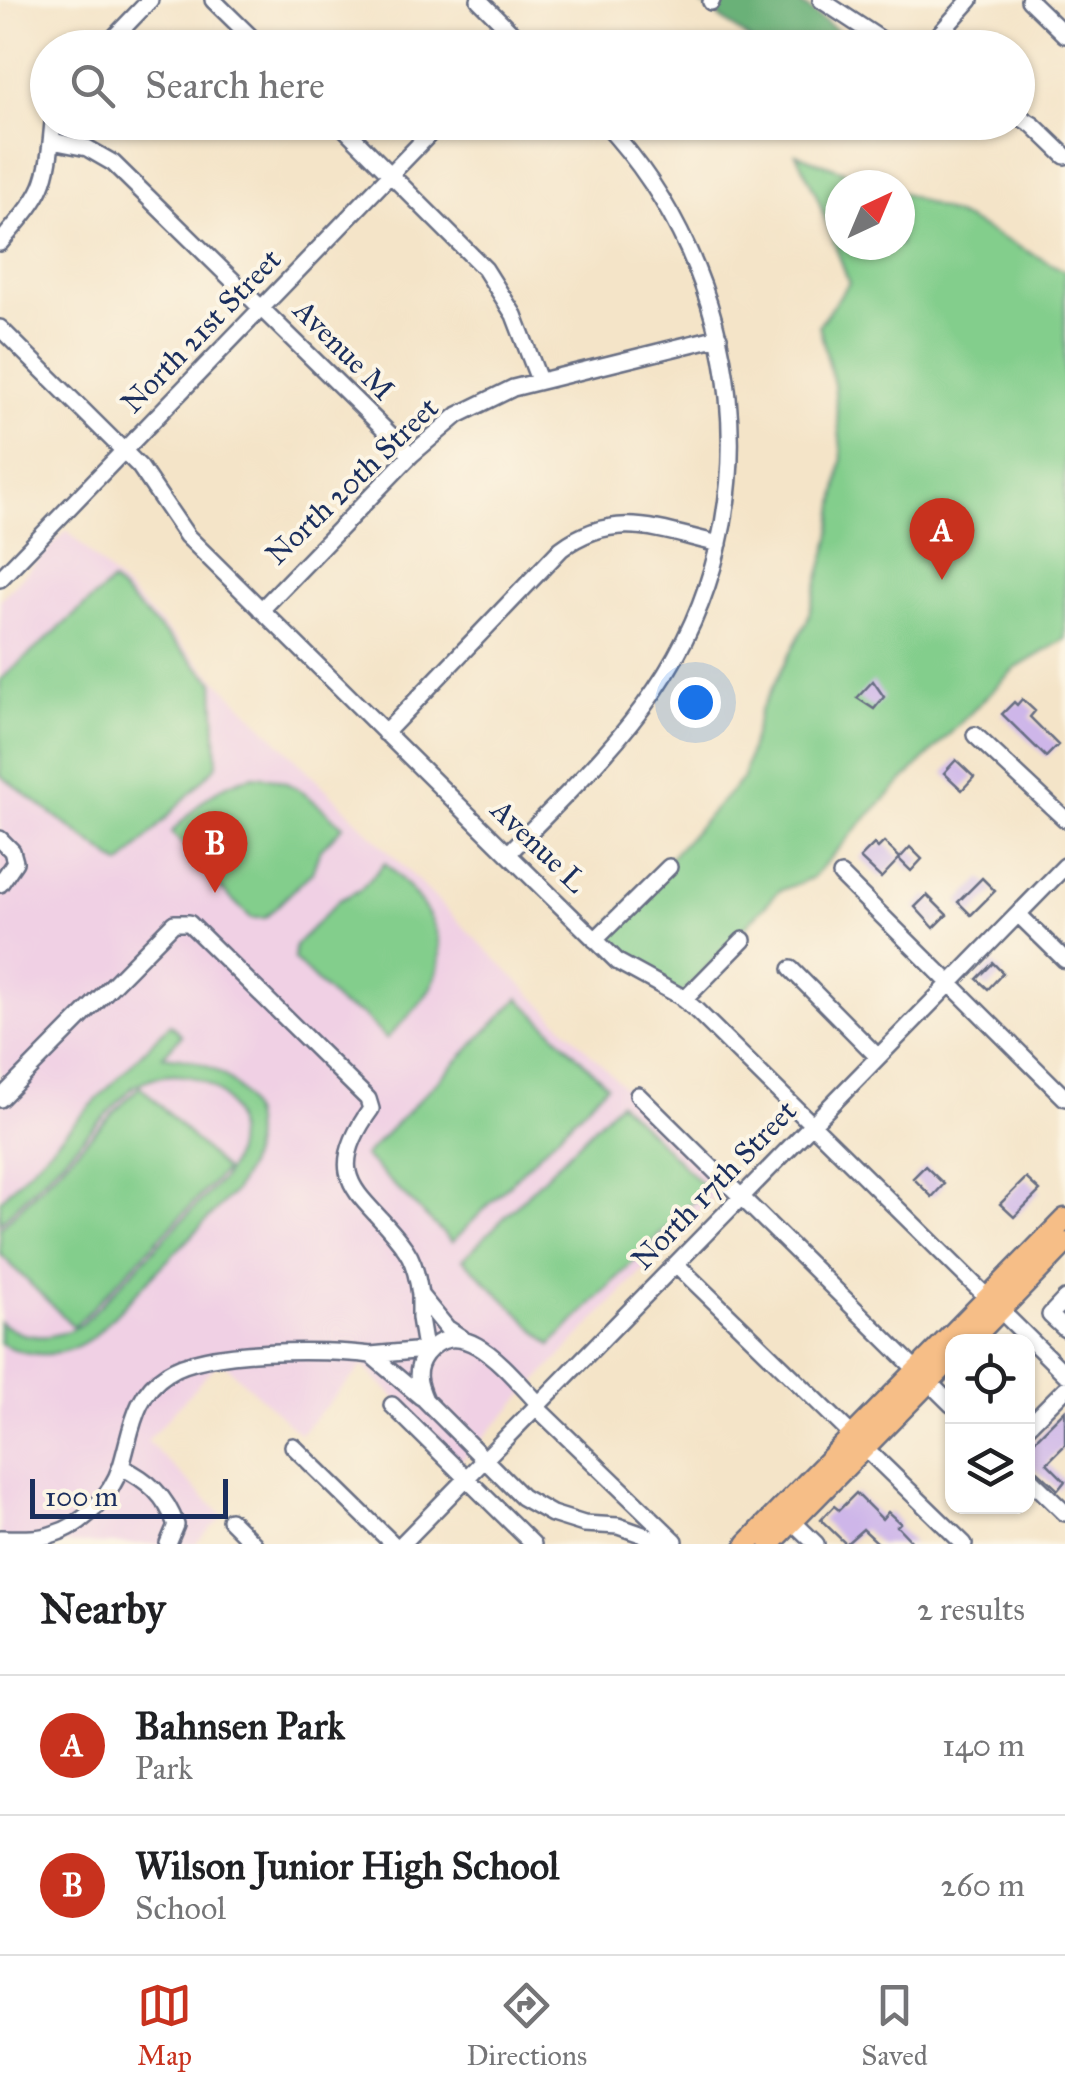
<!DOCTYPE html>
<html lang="en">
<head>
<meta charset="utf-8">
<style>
	body { margin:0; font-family:"IM FELL Great Primer",serif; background:#f6f6f6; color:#202124 }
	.controls { position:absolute; right:30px; bottom:30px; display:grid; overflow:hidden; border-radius:20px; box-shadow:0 2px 8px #0004 }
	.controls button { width:90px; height:90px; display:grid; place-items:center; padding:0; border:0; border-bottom:2px solid #e0e0e0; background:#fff; color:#202124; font:50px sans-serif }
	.compass { position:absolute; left:825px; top:170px; width:90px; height:90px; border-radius:50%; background:#fff; box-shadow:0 2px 8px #0004; rotate:44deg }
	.scale { position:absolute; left:30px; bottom:25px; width:198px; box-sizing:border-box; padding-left:10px; border:5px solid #1b2f5e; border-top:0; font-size:28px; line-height:35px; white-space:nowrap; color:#1b2f5e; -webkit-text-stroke:8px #fcf5e5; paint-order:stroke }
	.you { position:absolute; left:695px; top:702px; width:35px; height:35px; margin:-25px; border:8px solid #fff; border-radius:50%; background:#1a73e8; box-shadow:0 0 0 15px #1a73e833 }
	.badge { display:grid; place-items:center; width:65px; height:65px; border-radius:50%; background:#c8321e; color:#fff; font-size:32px; font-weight:700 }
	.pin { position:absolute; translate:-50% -82px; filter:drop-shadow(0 2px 5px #0008) }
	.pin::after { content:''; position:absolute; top:52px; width:35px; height:30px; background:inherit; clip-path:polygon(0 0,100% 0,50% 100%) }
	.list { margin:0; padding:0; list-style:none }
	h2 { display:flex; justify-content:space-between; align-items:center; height:130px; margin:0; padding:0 40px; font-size:42px }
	h2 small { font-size:32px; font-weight:400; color:#757577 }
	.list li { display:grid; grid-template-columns:65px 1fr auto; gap:30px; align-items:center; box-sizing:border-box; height:140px; padding:0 40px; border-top:2px solid #e0e0e0 }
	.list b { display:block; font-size:38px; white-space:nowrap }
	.list p { margin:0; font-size:32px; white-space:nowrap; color:#757577 }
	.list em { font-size:32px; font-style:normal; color:#757577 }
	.icon { flex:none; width:55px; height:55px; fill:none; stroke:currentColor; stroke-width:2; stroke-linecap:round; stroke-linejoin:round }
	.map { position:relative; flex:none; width:1065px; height:1544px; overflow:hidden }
	.search { position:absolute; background:#fff; box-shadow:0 2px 8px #0004; left:30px; right:30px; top:30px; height:110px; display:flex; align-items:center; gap:25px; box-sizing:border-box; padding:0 35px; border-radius:55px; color:#757577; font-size:38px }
	.sheet { height:410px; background:#fff }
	nav { display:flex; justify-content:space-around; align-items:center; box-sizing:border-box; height:140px; border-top:2px solid #e0e0e0; background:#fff; font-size:28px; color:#757577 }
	nav a { display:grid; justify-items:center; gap:5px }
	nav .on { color:#c8321e }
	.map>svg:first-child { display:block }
</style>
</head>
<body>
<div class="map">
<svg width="1065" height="1544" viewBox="0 0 1065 1544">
	<rect width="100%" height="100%" fill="#fcf5e5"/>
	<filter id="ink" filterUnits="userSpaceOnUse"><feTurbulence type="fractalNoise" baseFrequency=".01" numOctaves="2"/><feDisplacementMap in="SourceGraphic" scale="20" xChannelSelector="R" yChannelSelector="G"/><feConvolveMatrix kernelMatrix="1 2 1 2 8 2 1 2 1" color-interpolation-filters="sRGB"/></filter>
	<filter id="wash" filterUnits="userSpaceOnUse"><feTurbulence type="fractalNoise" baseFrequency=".0048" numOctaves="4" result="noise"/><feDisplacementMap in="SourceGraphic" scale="40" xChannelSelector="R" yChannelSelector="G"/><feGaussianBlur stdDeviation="2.25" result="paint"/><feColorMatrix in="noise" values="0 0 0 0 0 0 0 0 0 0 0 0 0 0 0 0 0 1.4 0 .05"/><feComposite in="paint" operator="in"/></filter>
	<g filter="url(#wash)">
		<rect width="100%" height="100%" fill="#f4e4c8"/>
		<path fill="#f0d0e4" d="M67,530L723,1186L460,1462L363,1366L300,1434L220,1360L147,1441L223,1516L195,1544H0V600Z"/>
		<path fill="#83ce8c" stroke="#4f7e75" stroke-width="2.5" d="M796,154L882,185H840V245H900V192L965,219L1065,271V639L1013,670L869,815L812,878L779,891L680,996L595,940L743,778L760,711L807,621L830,539L842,457L834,384L819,325L849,283L816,194Z
			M112,582L214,682L217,765L121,865L0,775V680Z
			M254,776C294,777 314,802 343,826L320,850L312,872L265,918H251L209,877L197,856L171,833C197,806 216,783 254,776Z
			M385,863C418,895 457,937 432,985C422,1005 401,1023 386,1039L362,1014L341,1006L294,959L295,946L339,900L360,890Z
			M519,998L607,1085L452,1242L364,1156Z
			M170,1024L182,1035L163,1056C244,1061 279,1123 234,1192L94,1336C64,1358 33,1360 0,1343V1322C26,1342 53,1340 81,1325L223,1178C266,1113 202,1049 134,1086L0,1223V1200Z
			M140,1086L225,1170L74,1327L0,1254V1228Z
			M619,1102L706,1188L551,1345L463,1259Z"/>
		<path fill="#6ab178" stroke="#42706b" stroke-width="2.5" d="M697,0H796L860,47H759Z"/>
		<g id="blocks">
			<path fill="#ceb6e9" d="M873,681L884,697L874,709L857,698Z
				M1022,699L1035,711L1030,717L1058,745L1046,757L1002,714L1014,702L1017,705Z
				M956,760L974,777L962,790L944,773Z
				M884,842L900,858L910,847L922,859L911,871L899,859L881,878L860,858L874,844L878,848Z
				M982,878L995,891L971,915L958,902Z
				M927,895L947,915L934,928L915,907Z
				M993,963L1003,973L988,989L977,979Z
				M925,1166L944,1184L932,1197L913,1178Z
				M1026,1178L1040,1191L1014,1217L1000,1204Z
				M1065,1410V1445L1047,1463L1065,1481L1058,1490L1028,1462V1447Z
				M856,1493L882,1519L888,1512L900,1523L897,1526L914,1544H879L863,1529L846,1544L821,1520L834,1506L839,1510Z"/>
		</g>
	</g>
	<g filter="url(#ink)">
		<use href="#blocks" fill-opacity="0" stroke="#676e83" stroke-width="2.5"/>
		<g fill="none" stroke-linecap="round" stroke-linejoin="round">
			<g stroke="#676e83" stroke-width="20">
				<path id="minor" d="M213,0L262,48
					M479,0L527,48
					M821,0L894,48
					M1029,0L1065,35
					M711,2L712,0
					M104,48L150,0
					M927,48L970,0
					M1018,116L1033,125L1065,156
					M338,122L485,269L514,315L539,380
					M52,141L87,148L113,163L411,455
					M0,243C44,191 47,190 53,122
					M0,328L140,467L187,536L508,854L618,962L680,996L696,1010L1065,1374
					M0,579L441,122
					M261,610L411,455L458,415L513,388L719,337
					M385,733L561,549C615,509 659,530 719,544
					M975,735L1065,819
					M0,839L12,851L15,862L0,884
					M508,854C558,802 614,751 655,690C775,514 747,275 603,122
					M841,875L1065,1098
					M1018,914L1065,960
					M595,940L669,867
					M791,969L878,1057
					M684,1000L743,940
					M638,1095L952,1405
					M0,1099L174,923H189L368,1099L371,1109C316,1185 369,1195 406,1250C415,1263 418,1279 420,1295
					M676,1264L964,1544
					M1065,1299L1050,1315L1065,1329
					M421,1397L371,1355L414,1351L426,1354L420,1318V1295L447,1328L462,1338
					M539,1404C513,1378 462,1307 425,1355C414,1370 418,1384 425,1400L522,1497L552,1514L584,1524L618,1526L669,1544
					M392,1405L533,1544
					M536,1407L675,1541
					M1028,1426L1065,1389
					M293,1446L393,1544
					M121,1467C148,1480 166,1496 176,1525L168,1544
					M1028,1477L1065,1513
					M787,1516L816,1544
					M230,1520L254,1544
					M0,1538C17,1538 37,1540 53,1534C84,1525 111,1496 121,1466C132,1431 133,1395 168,1373C205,1348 326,1349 371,1355
					M402,1544L1065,866"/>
			</g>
			<g stroke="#676e83" stroke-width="25">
				<path id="major" d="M969,1342L1065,1243
					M747,1544L1065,1219
					M770,1544L952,1358"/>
			</g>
			<use href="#minor" stroke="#fff" stroke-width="15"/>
			<use href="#major" stroke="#f6be87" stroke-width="20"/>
		</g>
	</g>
	<g text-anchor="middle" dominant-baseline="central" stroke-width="8" stroke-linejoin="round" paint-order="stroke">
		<g font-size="30" fill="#1b2f5e" stroke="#fcf5e5">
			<text transform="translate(201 331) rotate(-46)">North 21st Street</text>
			<text transform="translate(344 350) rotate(45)">Avenue M</text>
			<text transform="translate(352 481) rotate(-44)">North 20th Street</text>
			<text transform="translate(539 846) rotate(44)">Avenue L</text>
			<text transform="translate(714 1185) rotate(-46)">North 17th Street</text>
		</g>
	</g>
</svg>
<div class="controls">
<button><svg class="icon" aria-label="locate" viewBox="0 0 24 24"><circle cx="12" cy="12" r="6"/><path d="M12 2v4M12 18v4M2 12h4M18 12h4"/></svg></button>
<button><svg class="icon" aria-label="layers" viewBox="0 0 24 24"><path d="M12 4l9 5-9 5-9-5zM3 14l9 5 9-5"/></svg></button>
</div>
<svg class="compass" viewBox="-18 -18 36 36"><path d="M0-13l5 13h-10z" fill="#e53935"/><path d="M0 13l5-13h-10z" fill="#757577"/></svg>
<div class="scale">100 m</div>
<div class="you"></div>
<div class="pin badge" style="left:942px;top:580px">A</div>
<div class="pin badge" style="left:215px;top:893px">B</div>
<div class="search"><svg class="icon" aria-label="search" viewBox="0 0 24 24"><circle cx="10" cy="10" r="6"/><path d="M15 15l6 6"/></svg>Search here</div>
</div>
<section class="sheet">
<h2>Nearby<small>2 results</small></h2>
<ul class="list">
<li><span class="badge">A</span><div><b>Bahnsen Park</b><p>Park</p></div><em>140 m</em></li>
<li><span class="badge">B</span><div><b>Wilson Junior High School</b><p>School</p></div><em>260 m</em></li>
</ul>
</section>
<nav>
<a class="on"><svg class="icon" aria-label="map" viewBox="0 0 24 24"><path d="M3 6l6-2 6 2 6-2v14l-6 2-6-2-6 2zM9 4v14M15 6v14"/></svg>Map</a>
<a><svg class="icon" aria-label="directions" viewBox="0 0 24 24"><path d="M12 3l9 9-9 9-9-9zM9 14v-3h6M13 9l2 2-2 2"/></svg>Directions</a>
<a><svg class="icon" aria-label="saved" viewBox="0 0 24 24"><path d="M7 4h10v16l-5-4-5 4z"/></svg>Saved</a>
</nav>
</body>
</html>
